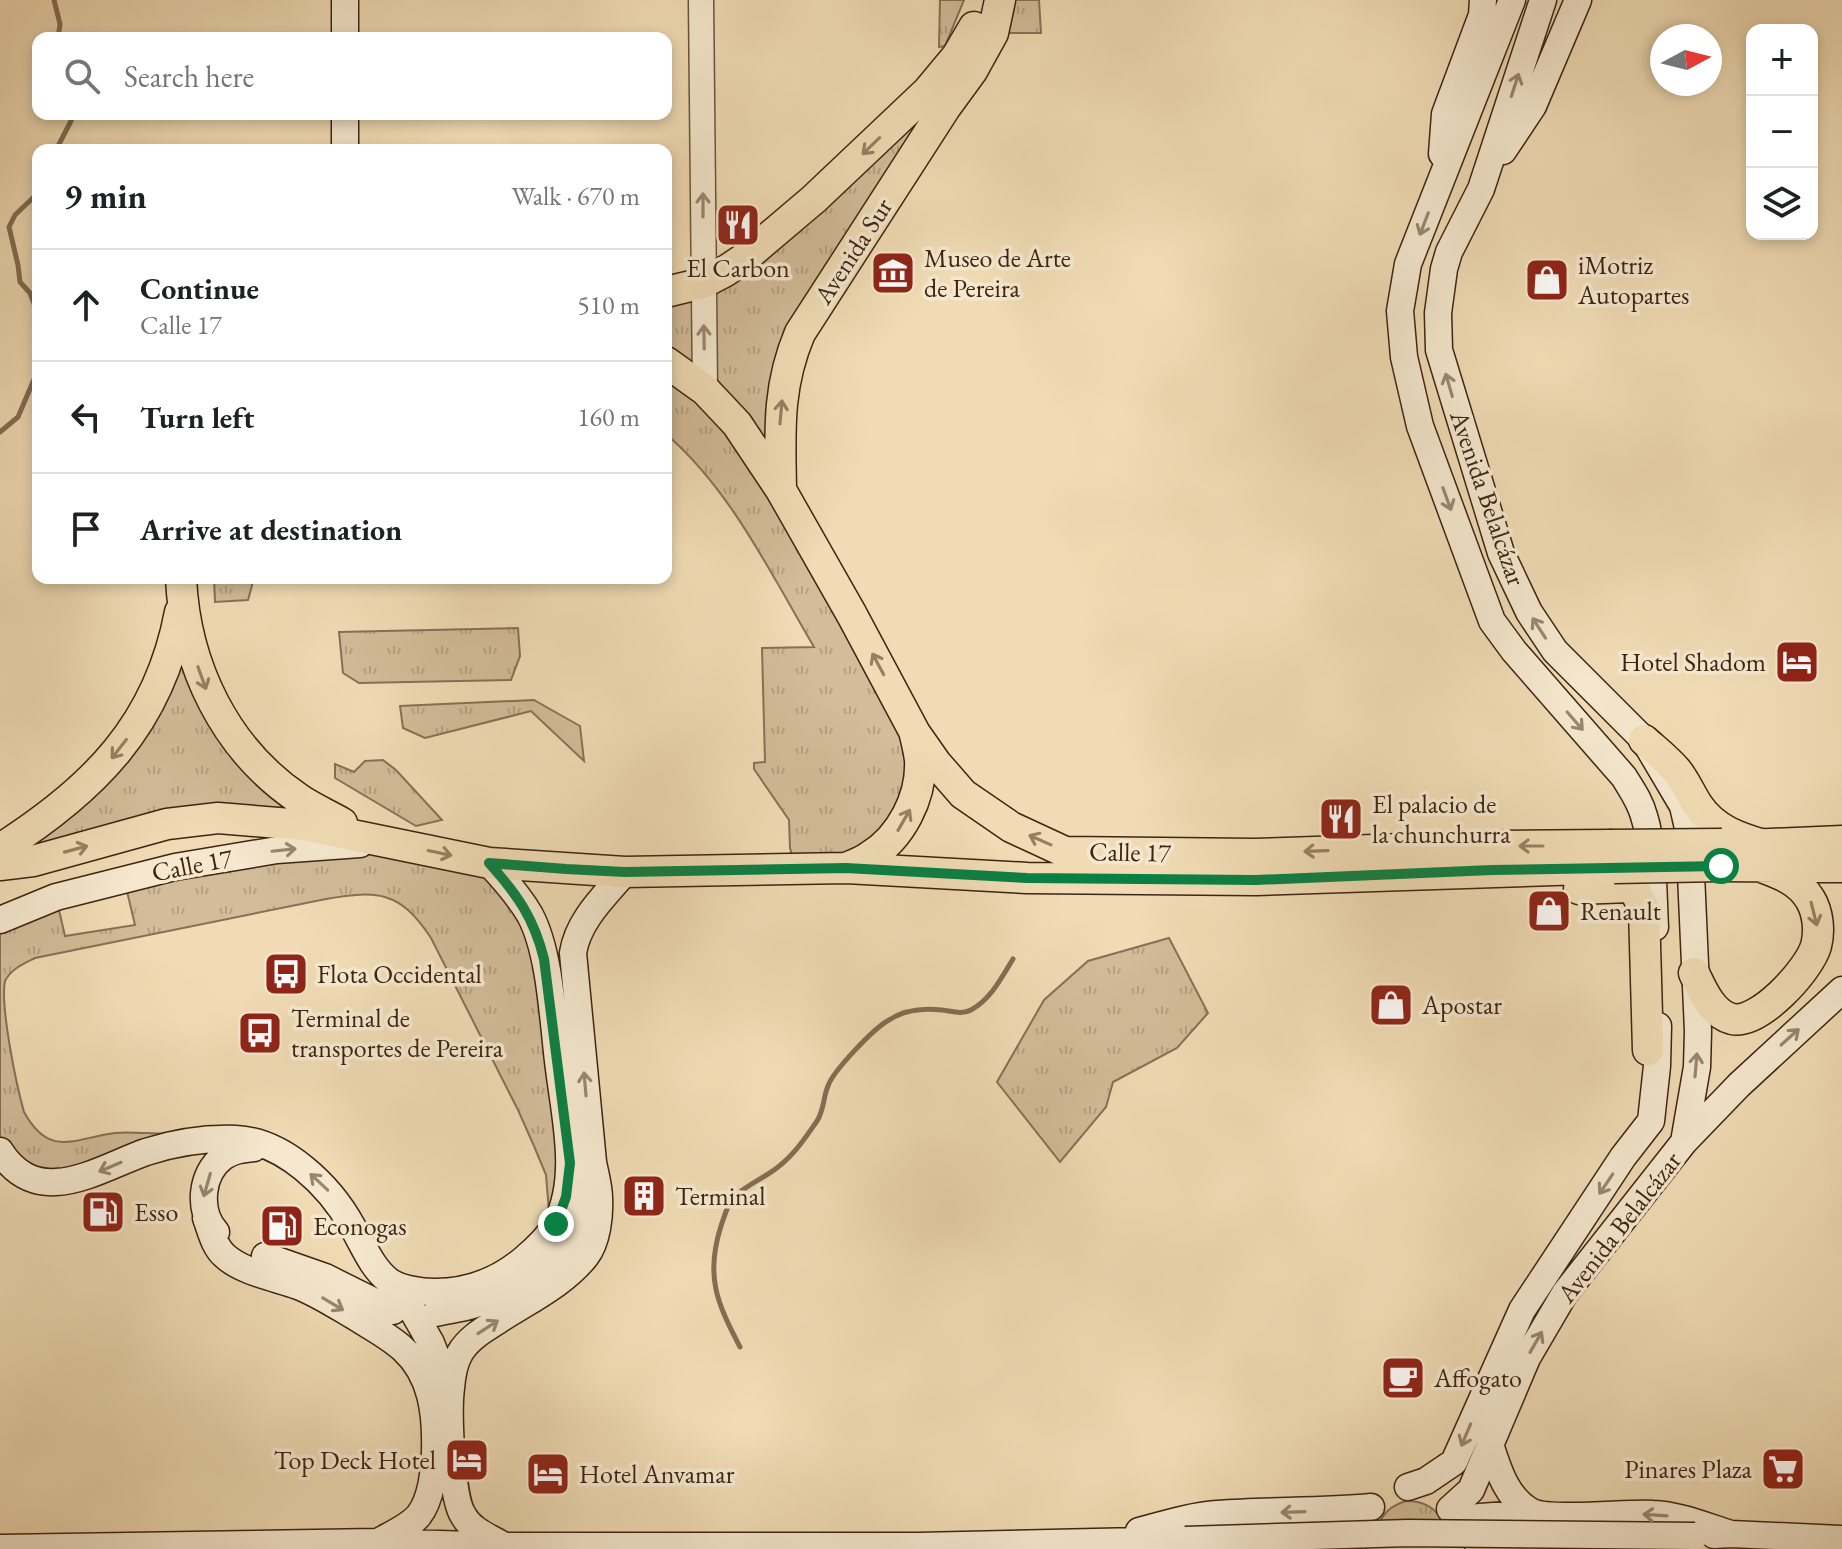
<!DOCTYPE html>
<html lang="en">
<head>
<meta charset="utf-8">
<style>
	body { margin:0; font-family:"EB Garamond",serif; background:#f6f6f6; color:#202124 }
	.controls { position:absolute; right:24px; top:24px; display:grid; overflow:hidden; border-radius:16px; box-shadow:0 4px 12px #0003 }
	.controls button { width:72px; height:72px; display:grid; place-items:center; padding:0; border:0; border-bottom:2px solid #e0e0e0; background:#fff; color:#202124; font:40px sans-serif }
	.compass { position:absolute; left:1650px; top:24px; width:72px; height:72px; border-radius:50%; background:#fff; box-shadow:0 4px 12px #0003; rotate:83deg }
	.stop { position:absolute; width:24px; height:24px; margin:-18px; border:6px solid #0b8043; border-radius:50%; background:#fff }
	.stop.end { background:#0b8043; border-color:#fff; box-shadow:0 2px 8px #0008 }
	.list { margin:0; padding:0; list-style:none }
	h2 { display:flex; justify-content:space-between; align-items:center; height:104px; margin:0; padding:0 32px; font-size:34px }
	h2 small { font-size:26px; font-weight:400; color:#757577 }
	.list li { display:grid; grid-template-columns:52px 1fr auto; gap:24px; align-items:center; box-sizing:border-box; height:112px; padding:0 32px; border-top:2px solid #e0e0e0 }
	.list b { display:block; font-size:30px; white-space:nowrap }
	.list p { margin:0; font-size:26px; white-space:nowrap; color:#757577 }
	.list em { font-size:26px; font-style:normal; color:#757577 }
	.icon { flex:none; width:44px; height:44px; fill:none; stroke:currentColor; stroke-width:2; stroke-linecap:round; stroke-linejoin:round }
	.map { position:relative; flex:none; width:1842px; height:1549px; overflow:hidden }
	.search { position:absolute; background:#fff; box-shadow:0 4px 12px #0003; left:32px; top:32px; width:640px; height:88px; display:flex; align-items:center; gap:20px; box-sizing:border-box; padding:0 28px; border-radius:16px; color:#757577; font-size:30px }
	.panel { position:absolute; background:#fff; box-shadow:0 4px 12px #0003; left:32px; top:144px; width:640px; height:440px; border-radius:16px }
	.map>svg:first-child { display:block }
</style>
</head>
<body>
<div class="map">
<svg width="1842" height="1549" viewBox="0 0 1842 1549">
	<defs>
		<pattern id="grass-tufts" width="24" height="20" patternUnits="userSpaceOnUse" patternTransform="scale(2)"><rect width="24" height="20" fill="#d2bc99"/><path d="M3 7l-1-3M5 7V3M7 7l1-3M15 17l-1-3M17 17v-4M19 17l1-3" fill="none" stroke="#b5a183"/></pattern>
	</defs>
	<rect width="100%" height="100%" fill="#f0dbb4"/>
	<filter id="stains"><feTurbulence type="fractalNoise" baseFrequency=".0025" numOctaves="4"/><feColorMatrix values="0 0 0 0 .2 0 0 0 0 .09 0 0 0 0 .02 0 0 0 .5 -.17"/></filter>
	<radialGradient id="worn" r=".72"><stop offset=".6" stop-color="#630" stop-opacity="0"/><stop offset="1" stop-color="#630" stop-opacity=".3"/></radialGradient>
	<path fill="url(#grass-tufts)" stroke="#887056" stroke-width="2" d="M940,0H964L945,46L939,47Z
		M1000,0H1039L1041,33H993Z
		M941,87L800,333L781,490L915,733L892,838L796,870L790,848L789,820L754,769V763L765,762L762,648L814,647C771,574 731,490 666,434V292L703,283Z
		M214,578H254L248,600L215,602Z
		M178,627L232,735L343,823L489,863L530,916L570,1163L549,1212L546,1175L534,1146L518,1110L431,938C400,891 378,890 326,899L35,958C23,964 11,969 5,981C0,1005 16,1084 24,1112C50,1159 74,1138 115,1133C125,1132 136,1133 146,1133C166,1134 187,1134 208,1135L67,1182L0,1151V922L56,897L65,936L135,925L124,879L329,845L218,818L33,861L0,849L95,777Z
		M518,628L520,656L511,680L359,683L343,673L339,632Z
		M534,700L580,726L584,761L531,711L425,738L403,728L400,706Z
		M383,760L396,770L442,820L416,826L335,778V764L354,772L365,761Z
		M1169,938L1208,1013L1177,1048L1113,1082L1106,1107L1060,1162L997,1082L1044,1000L1088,961Z
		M1406,1501C1424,1501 1435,1507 1444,1523L1377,1528C1383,1513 1390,1506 1406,1501Z"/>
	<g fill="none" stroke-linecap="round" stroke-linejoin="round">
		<path stroke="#846d53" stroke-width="5" d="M54,0L60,24L58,38
			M56,150L71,121L72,114
			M38,193L15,215L9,227L18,265L20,282L30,293L38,314
			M0,432L18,417L38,370
			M740,1347C717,1303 705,1276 721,1226C724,1218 727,1205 733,1198C743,1187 766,1177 778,1167C795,1154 805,1138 817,1121C824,1110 823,1098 828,1086C833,1071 874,1028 889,1020C904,1010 924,1008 942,1010C951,1011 962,1015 971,1010C991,999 1002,977 1013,959"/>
		<g stroke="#6a523b" stroke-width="27">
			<path id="tertiary" d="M701,0L705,390"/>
		</g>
		<g stroke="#3d2413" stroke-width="29">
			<path id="secondary" d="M1512,0L1408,264L1400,311L1404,357L1420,426L1492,621L1514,651L1624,777C1632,790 1640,801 1644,816C1654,847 1653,893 1655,927
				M1543,0L1481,189L1449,252L1444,269L1438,313L1439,350L1501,553L1529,612L1555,651L1644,740L1683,806L1688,828L1690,852L1698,1031L1697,1067L1684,1142
				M345,38V0
				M345,114V150
				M1503,151L1533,106L1578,0
				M1442,154L1445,114L1482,15L1483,0
				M0,920L56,897L175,867L277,850L360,844
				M0,1151C38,1211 98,1169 146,1152C174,1143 207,1138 236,1139C284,1141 330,1186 352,1226C363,1244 371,1267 389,1281C400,1289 421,1292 435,1292C468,1292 498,1281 524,1259C536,1249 548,1238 556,1224C580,1178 565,1118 559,1069C553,1025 551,954 530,915C519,896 504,879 489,863
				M206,1218C211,1231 214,1247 225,1256C242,1272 276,1278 298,1286C319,1294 338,1307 357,1318C373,1328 390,1337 403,1349C432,1375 436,1414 435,1451C435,1469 431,1500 419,1515C411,1526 390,1535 378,1542
				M216,1232C197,1211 201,1173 223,1157C233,1150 243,1149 254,1148
				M265,1256L325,1277L393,1311
				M399,1287L431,1343L450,1391
				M436,1313C448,1310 461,1309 473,1305C501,1296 537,1276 558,1255C575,1237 587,1205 590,1181
				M1490,1444C1498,1469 1506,1497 1530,1511C1549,1522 1627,1512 1653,1514C1679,1515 1705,1526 1731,1534
				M1408,1487L1426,1481L1454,1462L1522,1310L1623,1157L1651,1121L1657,1066L1658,1026
				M1450,1509L1471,1490L1527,1358L1565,1293L1684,1142L1739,1085L1842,990
				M1454,1519L1532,1513
				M1139,1531C1165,1524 1191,1516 1217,1514C1269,1510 1320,1512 1371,1507
				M1714,1535L1731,1534L1842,1539
				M501,1544C487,1536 471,1530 463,1515C451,1497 448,1411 451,1388C452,1376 454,1363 460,1353C469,1337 487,1328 502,1318C530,1300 565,1283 586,1256C597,1242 600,1216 599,1198C599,1186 595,1173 593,1162L573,953C578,920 605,896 625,872
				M0,1548L376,1542L504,1546H918L1185,1540
				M1380,1549H1451"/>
		</g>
		<g stroke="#3d2413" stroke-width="33">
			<path id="primary" d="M666,292L703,283L724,272L742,260L814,199L927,92L957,56L974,27
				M666,362L705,390L737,424L781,490L852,615L915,733L936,763L963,794L1011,827L1065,852L1255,854L1491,846L1609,845
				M781,489C780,432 777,387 800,333L945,108L972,71L993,33L1000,0
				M181,578C185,666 225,749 299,799C312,808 328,815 342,823
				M1644,740C1655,750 1668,760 1677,771C1685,781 1690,793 1697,804C1714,830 1739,838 1767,846
				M1748,845L1842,841
				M0,849C93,790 159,725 180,612
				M0,865L33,861L167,824L218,818L303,825L489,863L625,872L846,868L1027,878L1256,880L1614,868
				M1721,866L1842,867
				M846,868C853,865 862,862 869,857C901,838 922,797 920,760C919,752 917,743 915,735
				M1579,889L1629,887L1634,889L1644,909L1648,1050
				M1694,973C1702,990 1712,1014 1732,1019C1759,1025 1809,970 1816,946C1820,931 1818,912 1810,899C1799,880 1778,873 1759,866"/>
		</g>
		<use href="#tertiary" stroke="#f5e8ce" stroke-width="24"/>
		<use href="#secondary" stroke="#f5e8ce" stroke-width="26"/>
		<use href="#primary" stroke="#f0dbb4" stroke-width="30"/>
		<g stroke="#3d2413" stroke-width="29" stroke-linecap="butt">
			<path id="secondary-bridge" d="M1185,1540L1408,1533L1695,1536"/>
		</g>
		<g stroke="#3d2413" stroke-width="33" stroke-linecap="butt">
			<path id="primary-bridge" d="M1609,845L1722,844
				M1614,868L1721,866"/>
		</g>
		<use href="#secondary-bridge" stroke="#f5e8ce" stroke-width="26"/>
		<use href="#primary-bridge" stroke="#f0dbb4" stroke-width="30"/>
	</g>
	<defs><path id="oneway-shaft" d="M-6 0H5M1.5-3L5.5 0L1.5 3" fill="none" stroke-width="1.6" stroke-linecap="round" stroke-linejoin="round" transform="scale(2)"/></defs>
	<g stroke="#998670">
		<use href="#oneway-shaft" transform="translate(1515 85) rotate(-72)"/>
		<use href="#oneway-shaft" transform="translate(703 205) rotate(-90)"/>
		<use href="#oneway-shaft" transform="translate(1424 224) rotate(111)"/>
		<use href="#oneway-shaft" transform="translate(704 337) rotate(-91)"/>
		<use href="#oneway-shaft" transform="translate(1449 385) rotate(-106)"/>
		<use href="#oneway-shaft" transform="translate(1447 499) rotate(70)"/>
		<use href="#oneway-shaft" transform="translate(1539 628) rotate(-123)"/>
		<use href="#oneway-shaft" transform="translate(1575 721) rotate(49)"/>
		<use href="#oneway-shaft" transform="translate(284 850) rotate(-6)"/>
		<use href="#oneway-shaft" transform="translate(1790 1037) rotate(-42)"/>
		<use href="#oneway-shaft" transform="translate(1696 1065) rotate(-85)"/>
		<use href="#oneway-shaft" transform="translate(585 1084) rotate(-95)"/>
		<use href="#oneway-shaft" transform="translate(110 1167) rotate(157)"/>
		<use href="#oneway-shaft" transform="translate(319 1182) rotate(-137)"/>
		<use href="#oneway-shaft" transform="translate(1606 1184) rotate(124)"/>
		<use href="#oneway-shaft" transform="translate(207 1185) rotate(106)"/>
		<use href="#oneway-shaft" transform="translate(333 1304) rotate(31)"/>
		<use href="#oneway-shaft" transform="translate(488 1327) rotate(-33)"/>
		<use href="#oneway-shaft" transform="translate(1536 1342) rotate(-60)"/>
		<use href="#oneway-shaft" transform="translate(1466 1435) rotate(113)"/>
		<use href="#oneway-shaft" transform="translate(1293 1512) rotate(178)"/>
		<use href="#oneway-shaft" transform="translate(1655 1515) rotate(-176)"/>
	</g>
	<g stroke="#968064">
		<use href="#oneway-shaft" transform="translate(871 146) rotate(136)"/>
		<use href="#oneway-shaft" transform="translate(781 412) rotate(-85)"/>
		<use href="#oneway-shaft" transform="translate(878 664) rotate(-118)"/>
		<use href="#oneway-shaft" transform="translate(202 678) rotate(70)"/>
		<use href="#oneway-shaft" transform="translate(119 749) rotate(128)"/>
		<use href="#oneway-shaft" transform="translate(904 820) rotate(-60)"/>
		<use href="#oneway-shaft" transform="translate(1040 840) rotate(-156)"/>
		<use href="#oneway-shaft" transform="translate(1531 846) rotate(180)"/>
		<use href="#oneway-shaft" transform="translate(76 849) rotate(-15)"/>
		<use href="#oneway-shaft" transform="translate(1316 851) rotate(178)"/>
		<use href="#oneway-shaft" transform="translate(440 853) rotate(12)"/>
		<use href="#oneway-shaft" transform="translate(1814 914) rotate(76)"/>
	</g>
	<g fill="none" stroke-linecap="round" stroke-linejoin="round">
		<path stroke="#0b8043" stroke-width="10" d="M556,1224L566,1197L570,1163L544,959C534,918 517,894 489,863L566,869L625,872L846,868L1027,878L1256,880L1492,870L1721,866"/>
	</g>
	<defs>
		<g id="restaurant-square" transform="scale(2.3)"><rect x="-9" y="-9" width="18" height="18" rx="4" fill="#8f2418" stroke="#f5e8ce"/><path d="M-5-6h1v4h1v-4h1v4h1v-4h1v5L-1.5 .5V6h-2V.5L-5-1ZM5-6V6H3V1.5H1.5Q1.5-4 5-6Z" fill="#fff"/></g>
		<g id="museum-square" transform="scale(2.3)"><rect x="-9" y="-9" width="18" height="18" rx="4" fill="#8f2418" stroke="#f5e8ce"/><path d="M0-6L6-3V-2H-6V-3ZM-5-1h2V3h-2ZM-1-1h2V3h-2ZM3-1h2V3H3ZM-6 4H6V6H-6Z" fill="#fff"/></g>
		<g id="shop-square" transform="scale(2.3)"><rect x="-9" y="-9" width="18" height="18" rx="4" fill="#8f2418" stroke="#f5e8ce"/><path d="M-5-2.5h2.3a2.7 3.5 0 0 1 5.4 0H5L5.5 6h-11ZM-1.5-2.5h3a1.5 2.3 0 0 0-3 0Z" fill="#fff"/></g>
		<g id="hotel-square" transform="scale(2.3)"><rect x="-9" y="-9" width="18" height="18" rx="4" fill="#8f2418" stroke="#f5e8ce"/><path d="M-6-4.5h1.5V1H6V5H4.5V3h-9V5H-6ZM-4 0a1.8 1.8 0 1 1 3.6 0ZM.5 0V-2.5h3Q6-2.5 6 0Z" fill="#fff"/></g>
		<g id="bus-square" transform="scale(2.3)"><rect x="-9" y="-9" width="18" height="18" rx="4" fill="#8f2418" stroke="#f5e8ce"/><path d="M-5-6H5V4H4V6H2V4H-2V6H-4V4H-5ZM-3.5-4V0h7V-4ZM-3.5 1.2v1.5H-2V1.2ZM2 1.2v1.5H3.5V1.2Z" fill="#fff"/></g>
		<g id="building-square" transform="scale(2.3)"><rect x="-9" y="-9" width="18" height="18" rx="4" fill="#8f2418" stroke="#f5e8ce"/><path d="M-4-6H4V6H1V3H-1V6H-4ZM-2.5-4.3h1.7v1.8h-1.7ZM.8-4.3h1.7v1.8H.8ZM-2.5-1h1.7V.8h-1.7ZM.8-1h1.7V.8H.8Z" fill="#fff"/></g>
		<g id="fuel-square" transform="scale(2.3)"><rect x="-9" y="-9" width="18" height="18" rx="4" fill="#8f2418" stroke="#f5e8ce"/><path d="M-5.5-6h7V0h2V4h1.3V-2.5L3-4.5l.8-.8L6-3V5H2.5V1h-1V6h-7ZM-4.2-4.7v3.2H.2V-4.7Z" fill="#fff"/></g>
		<g id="cafe-square" transform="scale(2.3)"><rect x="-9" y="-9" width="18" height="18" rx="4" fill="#8f2418" stroke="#f5e8ce"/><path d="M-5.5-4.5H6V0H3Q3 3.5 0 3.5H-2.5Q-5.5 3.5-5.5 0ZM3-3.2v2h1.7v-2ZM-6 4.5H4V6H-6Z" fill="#fff"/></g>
		<g id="supermarket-square" transform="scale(2.3)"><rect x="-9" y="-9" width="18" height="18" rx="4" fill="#8f2418" stroke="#f5e8ce"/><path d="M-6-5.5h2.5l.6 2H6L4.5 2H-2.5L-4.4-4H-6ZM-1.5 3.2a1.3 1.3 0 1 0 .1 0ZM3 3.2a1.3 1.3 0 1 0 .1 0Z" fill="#fff"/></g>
	</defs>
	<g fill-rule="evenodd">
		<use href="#restaurant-square" x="738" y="225"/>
		<use href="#museum-square" x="893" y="273"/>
		<use href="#shop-square" x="1547" y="280"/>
		<use href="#hotel-square" x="1797" y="662"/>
		<use href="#restaurant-square" x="1341" y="819"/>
		<use href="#shop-square" x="1549" y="911"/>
		<use href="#bus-square" x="286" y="974"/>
		<use href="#shop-square" x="1391" y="1005"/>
		<use href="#bus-square" x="260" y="1033"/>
		<use href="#building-square" x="644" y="1196"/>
		<use href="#fuel-square" x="103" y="1212"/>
		<use href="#fuel-square" x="282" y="1226"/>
		<use href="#cafe-square" x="1403" y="1378"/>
		<use href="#hotel-square" x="467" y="1460"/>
		<use href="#supermarket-square" x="1783" y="1469"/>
		<use href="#hotel-square" x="548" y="1474"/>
	</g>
	<g text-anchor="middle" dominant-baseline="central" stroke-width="7" stroke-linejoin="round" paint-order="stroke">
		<g font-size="26" fill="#3d2413" stroke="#f5e8ce">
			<text transform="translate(853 251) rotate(-57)">Avenida Sur</text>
			<text transform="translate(1488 498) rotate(71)">Avenida Belalcázar</text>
			<text transform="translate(1130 852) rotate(1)">Calle 17</text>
			<text transform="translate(192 865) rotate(-11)">Calle 17</text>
			<text transform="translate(1619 1227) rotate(-52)">Avenida Belalcázar</text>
		</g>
		<g font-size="26" fill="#3d2413" stroke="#f5e8ce" text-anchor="start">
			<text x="924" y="258">Museo de Arte<tspan x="924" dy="30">de Pereira</tspan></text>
			<text x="1578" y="265">iMotriz<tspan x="1578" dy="30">Autopartes</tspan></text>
			<text x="738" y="268" text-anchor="middle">El Carbon</text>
			<text x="1766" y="662" text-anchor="end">Hotel Shadom</text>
			<text x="1372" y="804">El palacio de<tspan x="1372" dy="30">la chunchurra</tspan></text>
			<text x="1580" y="911">Renault</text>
			<text x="317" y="974">Flota Occidental</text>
			<text x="1422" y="1005">Apostar</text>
			<text x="291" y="1018">Terminal de<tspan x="291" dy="30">transportes de Pereira</tspan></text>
			<text x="675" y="1196">Terminal</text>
			<text x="134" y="1212">Esso</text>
			<text x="313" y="1226">Econogas</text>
			<text x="1434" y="1378">Affogato</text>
			<text x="436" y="1460" text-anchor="end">Top Deck Hotel</text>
			<text x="1752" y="1469" text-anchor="end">Pinares Plaza</text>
			<text x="579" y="1474">Hotel Anvamar</text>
		</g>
	</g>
	<rect width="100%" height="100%" filter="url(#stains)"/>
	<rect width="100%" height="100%" fill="url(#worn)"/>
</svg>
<div class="controls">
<button>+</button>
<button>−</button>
<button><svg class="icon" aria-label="layers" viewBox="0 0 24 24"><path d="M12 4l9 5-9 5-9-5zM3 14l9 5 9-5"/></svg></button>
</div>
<svg class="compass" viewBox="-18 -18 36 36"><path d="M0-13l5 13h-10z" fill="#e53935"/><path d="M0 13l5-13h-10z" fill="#757577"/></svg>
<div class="stop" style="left:1721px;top:866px"></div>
<div class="stop end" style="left:556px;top:1224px"></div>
<div class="search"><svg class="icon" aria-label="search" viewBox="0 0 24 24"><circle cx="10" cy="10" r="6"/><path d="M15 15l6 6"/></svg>Search here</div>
<section class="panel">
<h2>9 min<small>Walk · 670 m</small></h2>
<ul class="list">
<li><svg class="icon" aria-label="ahead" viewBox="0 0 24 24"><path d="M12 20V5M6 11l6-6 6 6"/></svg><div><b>Continue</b><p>Calle 17</p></div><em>510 m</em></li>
<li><svg class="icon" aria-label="left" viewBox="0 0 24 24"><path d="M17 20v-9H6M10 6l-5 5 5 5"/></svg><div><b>Turn left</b></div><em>160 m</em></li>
<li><svg class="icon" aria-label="arrive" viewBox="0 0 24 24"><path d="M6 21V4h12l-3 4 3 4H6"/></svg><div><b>Arrive at destination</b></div></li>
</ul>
</section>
</div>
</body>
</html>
